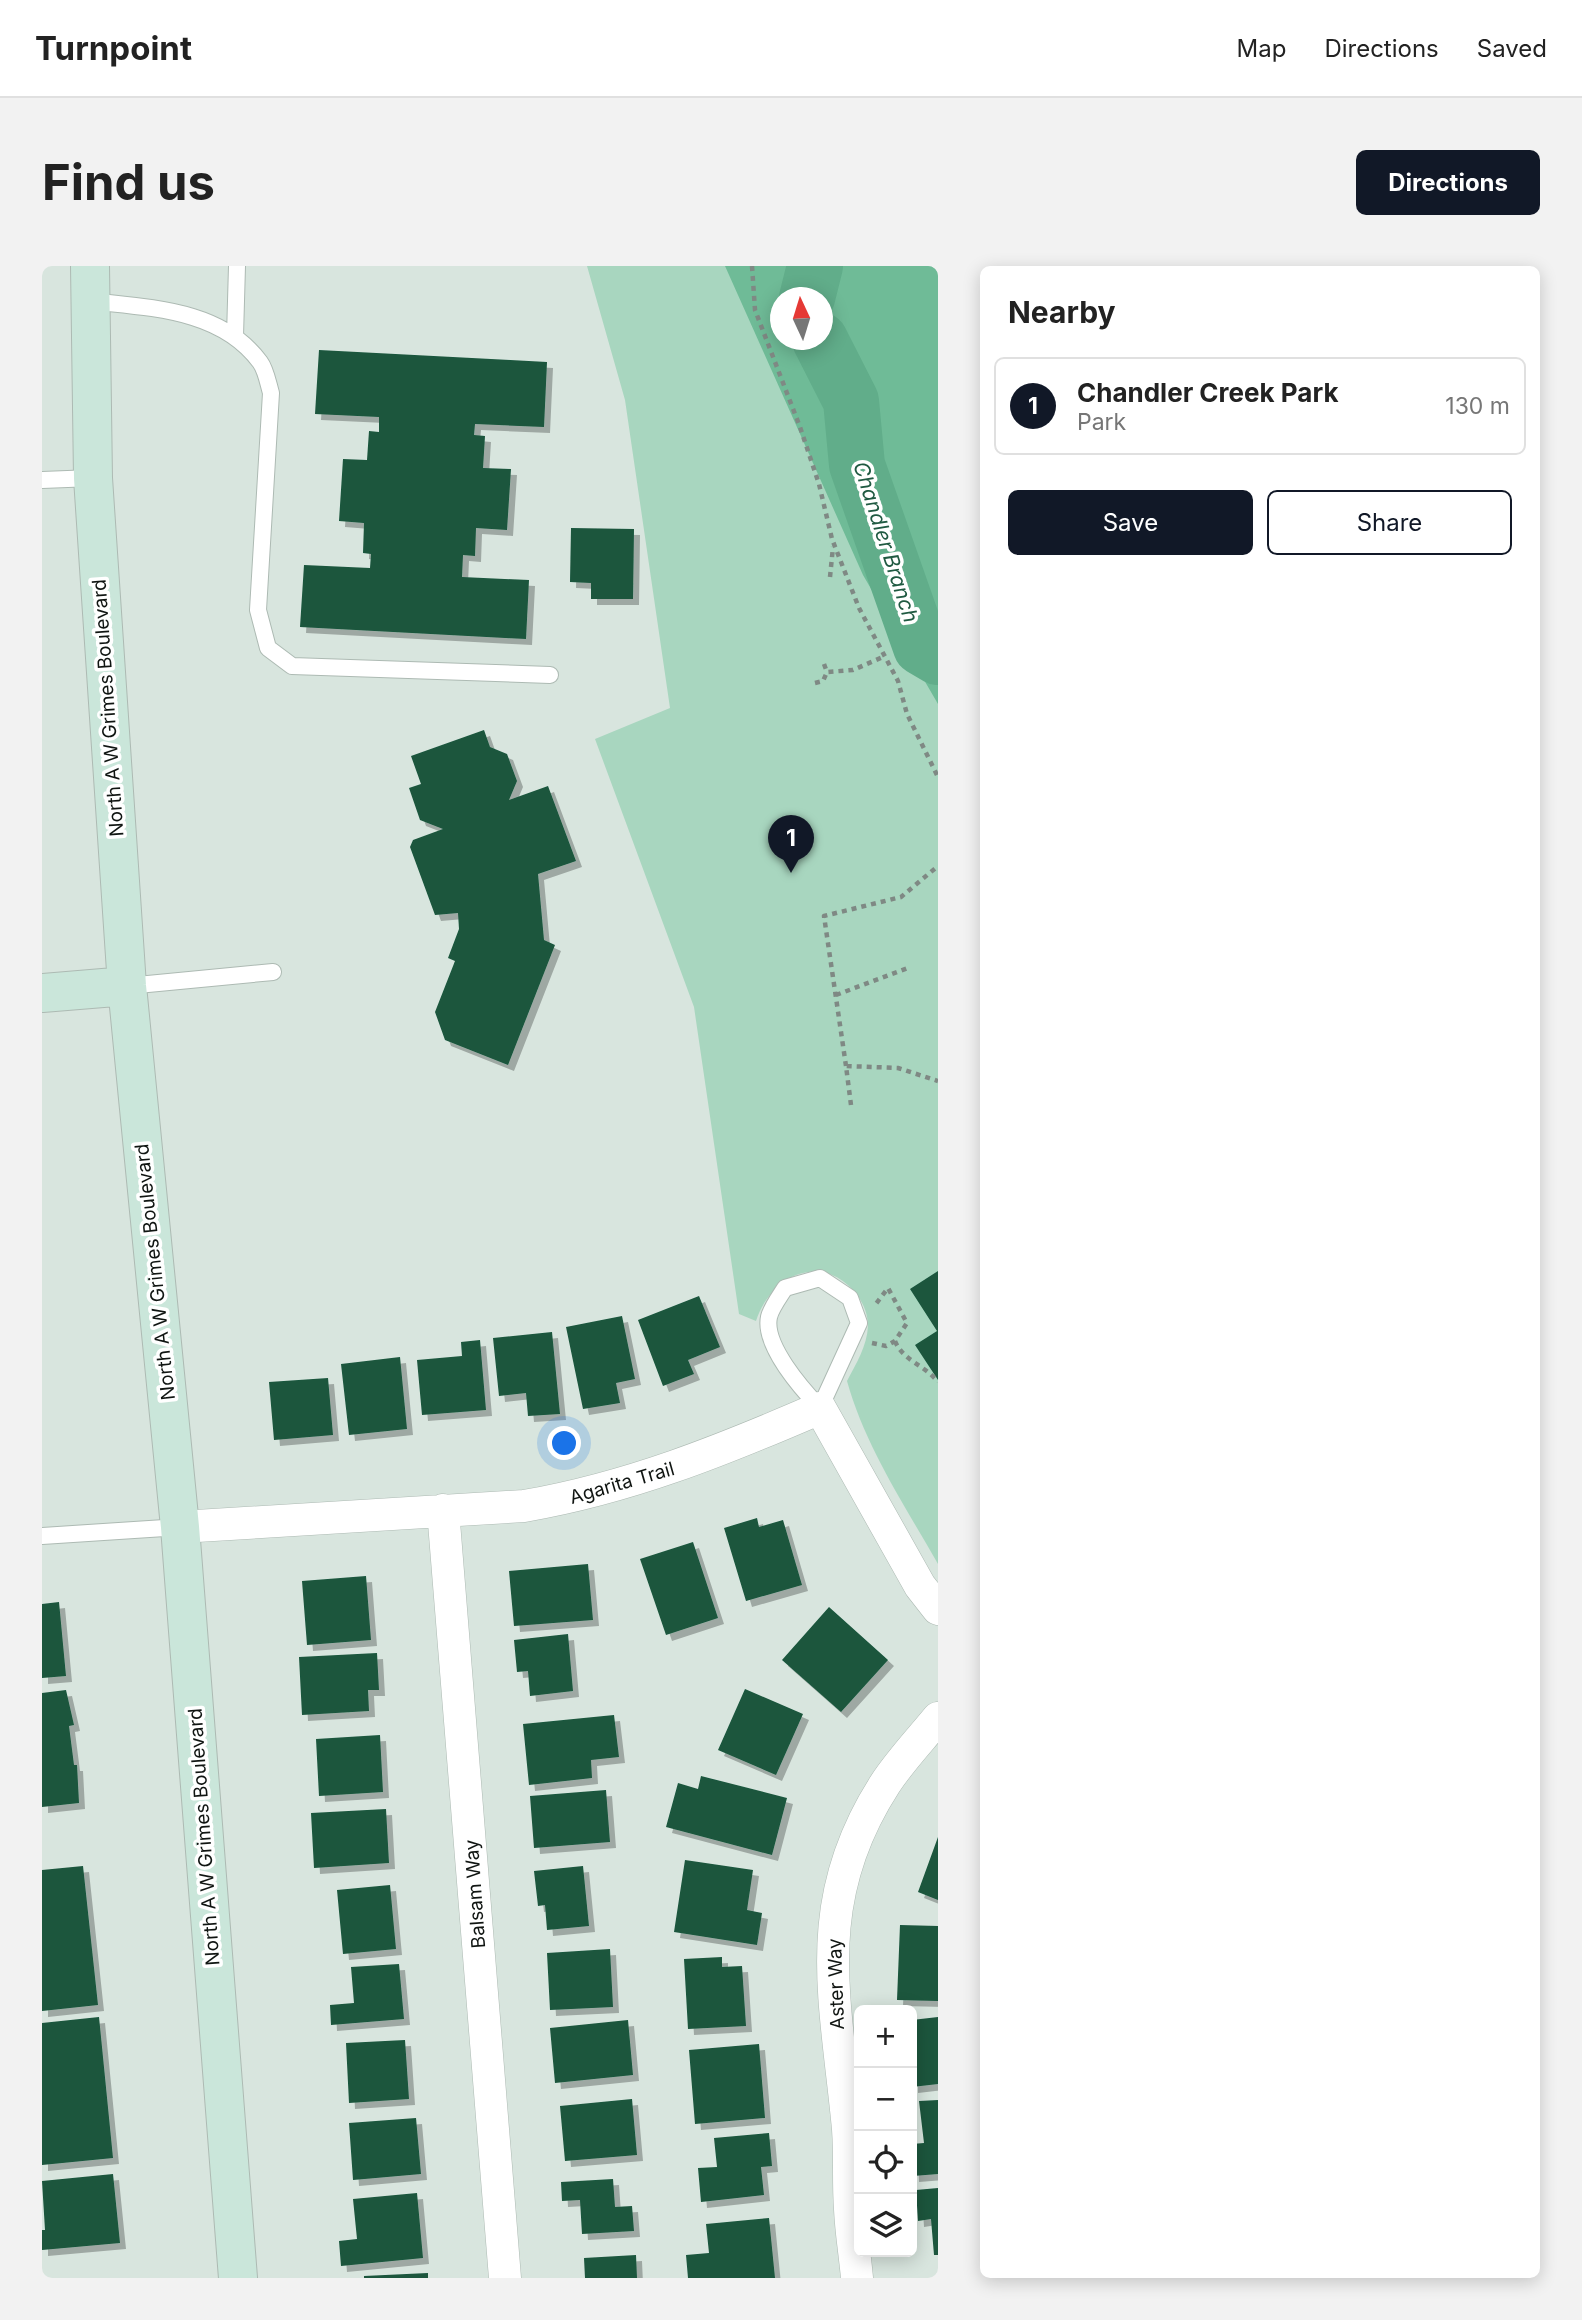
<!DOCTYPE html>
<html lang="en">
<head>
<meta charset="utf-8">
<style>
	body { margin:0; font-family:Inter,sans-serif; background:#f2f2f2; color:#222 }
	.controls { position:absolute; right:21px; bottom:21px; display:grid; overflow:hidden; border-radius:10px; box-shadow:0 4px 18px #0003 }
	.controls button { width:63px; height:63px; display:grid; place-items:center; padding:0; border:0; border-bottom:2px solid #e0e0e0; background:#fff; color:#222; font:35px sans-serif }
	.compass { position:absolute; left:728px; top:21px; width:63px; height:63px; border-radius:50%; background:#fff; box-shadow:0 4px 18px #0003; rotate:356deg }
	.you { position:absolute; left:523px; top:1178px; width:24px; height:24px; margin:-18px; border:5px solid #fff; border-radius:50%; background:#1a73e8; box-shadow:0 0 0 10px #1a73e833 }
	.badge { display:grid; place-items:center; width:46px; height:46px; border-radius:50%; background:#111827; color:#fff; font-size:23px; font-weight:700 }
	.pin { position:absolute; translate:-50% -58px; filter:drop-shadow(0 2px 4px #0008) }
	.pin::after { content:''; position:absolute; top:37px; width:24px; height:21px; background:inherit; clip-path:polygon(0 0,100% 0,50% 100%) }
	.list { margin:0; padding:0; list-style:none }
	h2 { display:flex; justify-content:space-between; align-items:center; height:91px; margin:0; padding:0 28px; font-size:30px }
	h2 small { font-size:23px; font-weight:400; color:#767676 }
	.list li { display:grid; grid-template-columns:46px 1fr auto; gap:21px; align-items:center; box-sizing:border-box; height:98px; margin:0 14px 14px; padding:0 14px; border:2px solid #e0e0e0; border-radius:10px }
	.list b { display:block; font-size:26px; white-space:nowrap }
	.list p { margin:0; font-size:23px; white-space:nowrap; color:#767676 }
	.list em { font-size:23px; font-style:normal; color:#767676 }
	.actions { display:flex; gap:14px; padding:21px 28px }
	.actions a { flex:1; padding:16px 0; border:2px solid #111827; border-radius:10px; text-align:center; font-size:24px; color:#111827 }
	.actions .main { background:#111827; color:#fff }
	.icon { flex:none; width:38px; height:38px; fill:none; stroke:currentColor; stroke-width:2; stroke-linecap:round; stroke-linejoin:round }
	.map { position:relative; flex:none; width:896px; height:2012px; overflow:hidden; border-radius:10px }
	header { display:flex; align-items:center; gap:42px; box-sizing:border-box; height:98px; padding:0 35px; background:#fff; border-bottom:2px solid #e0e0e0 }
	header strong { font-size:33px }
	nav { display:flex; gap:38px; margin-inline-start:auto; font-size:24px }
	.intro { display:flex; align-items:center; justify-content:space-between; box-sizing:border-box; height:168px; padding:0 42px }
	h1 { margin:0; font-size:49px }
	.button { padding:18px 32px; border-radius:10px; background:#111827; color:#fff; font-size:24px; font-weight:700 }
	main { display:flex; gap:42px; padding:0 42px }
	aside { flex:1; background:#fff; border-radius:10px; box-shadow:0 4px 18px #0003 }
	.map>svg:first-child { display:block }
</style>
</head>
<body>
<header>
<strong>Turnpoint</strong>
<nav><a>Map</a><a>Directions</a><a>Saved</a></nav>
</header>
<div class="intro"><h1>Find us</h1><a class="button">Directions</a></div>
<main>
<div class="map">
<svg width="896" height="2012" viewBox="0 0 896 2012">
	<defs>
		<filter id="shadow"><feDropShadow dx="6" dy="6" stdDeviation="0" flood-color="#0004"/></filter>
	</defs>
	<rect width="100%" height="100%" fill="#d8e5de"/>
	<path fill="#a8d6bf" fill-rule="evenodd" d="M545,0H896V1298C863,1240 823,1180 805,1115C814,1098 825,1080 826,1060C826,1049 822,1039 816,1030C782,985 730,1007 714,1055L697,1048L652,741L553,473L628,442L583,134ZM738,32H780V74H738Z"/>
	<path fill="#6fbb97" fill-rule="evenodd" d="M683,0H896V438L821,309ZM738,32H780V74H738Z"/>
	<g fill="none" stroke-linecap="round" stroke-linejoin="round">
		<path stroke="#61ad8a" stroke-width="56" d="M765,32L773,0
			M778,74L809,135L815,199L879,381L896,391"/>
	</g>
	<path fill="#1a563d" filter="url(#shadow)" d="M277,84L505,96L502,161L433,158L432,169L443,170L441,202L469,203L465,264L434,262L433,290L421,289L420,311L487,314L484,373L258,361L262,299L328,302L329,288L321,287L322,257L297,255L301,193L325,194L327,165L337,166V151L273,148Z
		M529,262L592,263L591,333H549V317L528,316Z
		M442,464L448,481L465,488L475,515L467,534L506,520L534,595L496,608L502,674L513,679L466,799L403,774L393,746L413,695L406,692L417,663L416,647L393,649L368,581L371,574L401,563L378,554L367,522L379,518L369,490Z
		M896,1005V1114L873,1079L895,1065L868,1023Z
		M657,1030L678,1081L646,1094L652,1108L621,1120L596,1054Z
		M580,1050L593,1113L574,1117L578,1137L541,1143L524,1061Z
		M510,1066L518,1148L486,1150L484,1127L457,1130L451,1072Z
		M438,1074L444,1144L380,1149L375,1094L420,1090L419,1076Z
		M358,1091L365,1163L307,1169L299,1098Z
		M286,1112L291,1169L232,1174L227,1116Z
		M715,1252L717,1261L741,1254L760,1319L704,1335L682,1262Z
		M651,1276L676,1352L624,1369L598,1293Z
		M546,1298L551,1354L472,1360L467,1305Z
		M324,1310L329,1374L265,1379L260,1315Z
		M17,1336L24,1410L0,1412V1338Z
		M787,1341L846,1394L799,1446L740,1394Z
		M526,1368L531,1425L488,1430L486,1405L475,1406L472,1374Z
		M335,1387L337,1424H326L327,1445L260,1449L257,1391Z
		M703,1423L761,1448L734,1509L676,1484Z
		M24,1424L32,1459L27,1460L32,1499H35L37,1537L0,1541V1427Z
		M572,1449L577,1491L549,1494L550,1512L487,1519L481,1458Z
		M338,1469L341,1526L277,1530L274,1473Z
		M659,1510L745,1532L730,1589L624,1561L636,1517L656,1523Z
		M564,1524L568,1576L492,1582L488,1530Z
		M344,1543L347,1597L272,1602L269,1547Z
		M896,1571V1634L876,1626Z
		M643,1594L711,1604L705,1644L720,1647L715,1679L632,1666Z
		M41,1600L56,1739L0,1745V1604Z
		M541,1600L547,1660L505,1664L503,1639L496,1640L492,1605Z
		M348,1619L354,1683L301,1688L295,1624Z
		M858,1659L896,1660V1735L855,1734Z
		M568,1683L571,1741L508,1744L505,1687Z
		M680,1691V1701L700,1700L704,1760L646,1763L642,1693Z
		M357,1698L362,1753L289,1759L288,1739L312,1737L309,1701Z
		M57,1751L71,1892L0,1899V1757Z
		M896,1751V1818L870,1821V1754Z
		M586,1754L591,1809L513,1817L508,1762Z
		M363,1774L367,1833L307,1837L304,1777Z
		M717,1778L723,1852L653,1858L647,1784Z
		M590,1833L595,1889L523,1895L518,1840Z
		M896,1834V1908L871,1910L870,1878L882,1877L877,1835Z
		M374,1852L379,1908L311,1914L307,1857Z
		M727,1867L730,1900L719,1901L722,1929L659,1936L656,1902L675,1901L672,1872Z
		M71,1908L78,1977L0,1984V1964H3L0,1915Z
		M571,1913L573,1941L590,1940L592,1965L540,1968L538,1934L520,1935L519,1916Z
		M896,1922V1989H892L889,1953L876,1955L874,1924Z
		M375,1927L381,1992L299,2000L297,1975L315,1973L311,1933Z
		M727,1952L733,2012H646L644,1989L667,1987L664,1958Z
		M594,1989L595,2012H543L542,1992Z
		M386,2007V2012H322V2010Z"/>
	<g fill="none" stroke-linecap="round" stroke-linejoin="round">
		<g stroke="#adbab3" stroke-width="18">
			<path id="lane" d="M48,35C108,42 179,43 218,96C224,104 226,117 229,127L216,344L226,382L250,400L508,409
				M193,70L195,0
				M0,214L51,212
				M85,720L231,706
				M778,1012L808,1032L817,1057L778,1142C760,1123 721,1079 727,1051C729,1042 738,1030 743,1022Z
				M0,1270L138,1261"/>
		</g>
		<g stroke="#adbab3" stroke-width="33">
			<path id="street" d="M401,1244L463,2012
				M138,1261L482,1240C587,1222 681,1184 778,1142L878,1320L896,1343
				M815,2012C813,1989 809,1966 808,1943C806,1917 808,1890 806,1863C794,1734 766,1637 843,1518C858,1495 878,1474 896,1452"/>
		</g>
		<g stroke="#adbab3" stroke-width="40">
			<path id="secondary" d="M48,0L51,212L85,720L138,1261L196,2012
				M0,727L85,720"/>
		</g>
		<path stroke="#7f8984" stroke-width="4.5" stroke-dasharray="5 5" stroke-linecap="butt" d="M710,0L713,44L758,161L777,218L790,273L817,342L856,415L865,448L896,511
			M788,311L791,281
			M782,398L785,406L811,404L843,390
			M773,417L781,415L785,406
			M794,729L866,702
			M804,800L782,650L859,631L896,600
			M809,839L804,800L856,802L896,815
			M853,1075C861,1095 883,1099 896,1116
			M830,1077L844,1080L853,1075L865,1057L846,1022L833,1039"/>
		<use href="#lane" stroke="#fff" stroke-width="16"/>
		<use href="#street" stroke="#fff" stroke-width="32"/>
		<use href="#secondary" stroke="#cae6da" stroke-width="38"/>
	</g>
	<g text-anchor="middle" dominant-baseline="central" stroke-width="7" stroke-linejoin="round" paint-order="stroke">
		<g font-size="19" fill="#101512" stroke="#fff">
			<text transform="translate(66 442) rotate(-94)">North A W Grimes Boulevard</text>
			<text transform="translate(113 1006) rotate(-96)">North A W Grimes Boulevard</text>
			<text transform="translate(580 1217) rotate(-16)">Agarita Trail</text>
			<text transform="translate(162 1571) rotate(-94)">North A W Grimes Boulevard</text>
			<text transform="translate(433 1628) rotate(-94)">Balsam Way</text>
			<text transform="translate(794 1718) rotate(-92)">Aster Way</text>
		</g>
		<g font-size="21" font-style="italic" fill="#205a42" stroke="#fff">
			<text transform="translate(844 276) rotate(72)">Chandler Branch</text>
		</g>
	</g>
</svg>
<div class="controls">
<button>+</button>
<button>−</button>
<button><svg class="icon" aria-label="locate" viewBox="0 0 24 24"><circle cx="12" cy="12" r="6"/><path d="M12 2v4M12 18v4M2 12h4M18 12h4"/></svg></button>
<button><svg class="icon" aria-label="layers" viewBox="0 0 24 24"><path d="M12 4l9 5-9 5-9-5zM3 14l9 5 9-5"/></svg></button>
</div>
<svg class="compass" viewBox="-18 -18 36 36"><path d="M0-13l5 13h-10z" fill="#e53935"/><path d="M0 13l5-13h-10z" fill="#767676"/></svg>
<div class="you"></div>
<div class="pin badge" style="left:749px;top:607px">1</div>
</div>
<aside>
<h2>Nearby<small></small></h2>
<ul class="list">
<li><span class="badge">1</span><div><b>Chandler Creek Park</b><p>Park</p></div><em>130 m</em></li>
</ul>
<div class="actions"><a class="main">Save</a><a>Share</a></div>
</aside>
</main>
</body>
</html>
